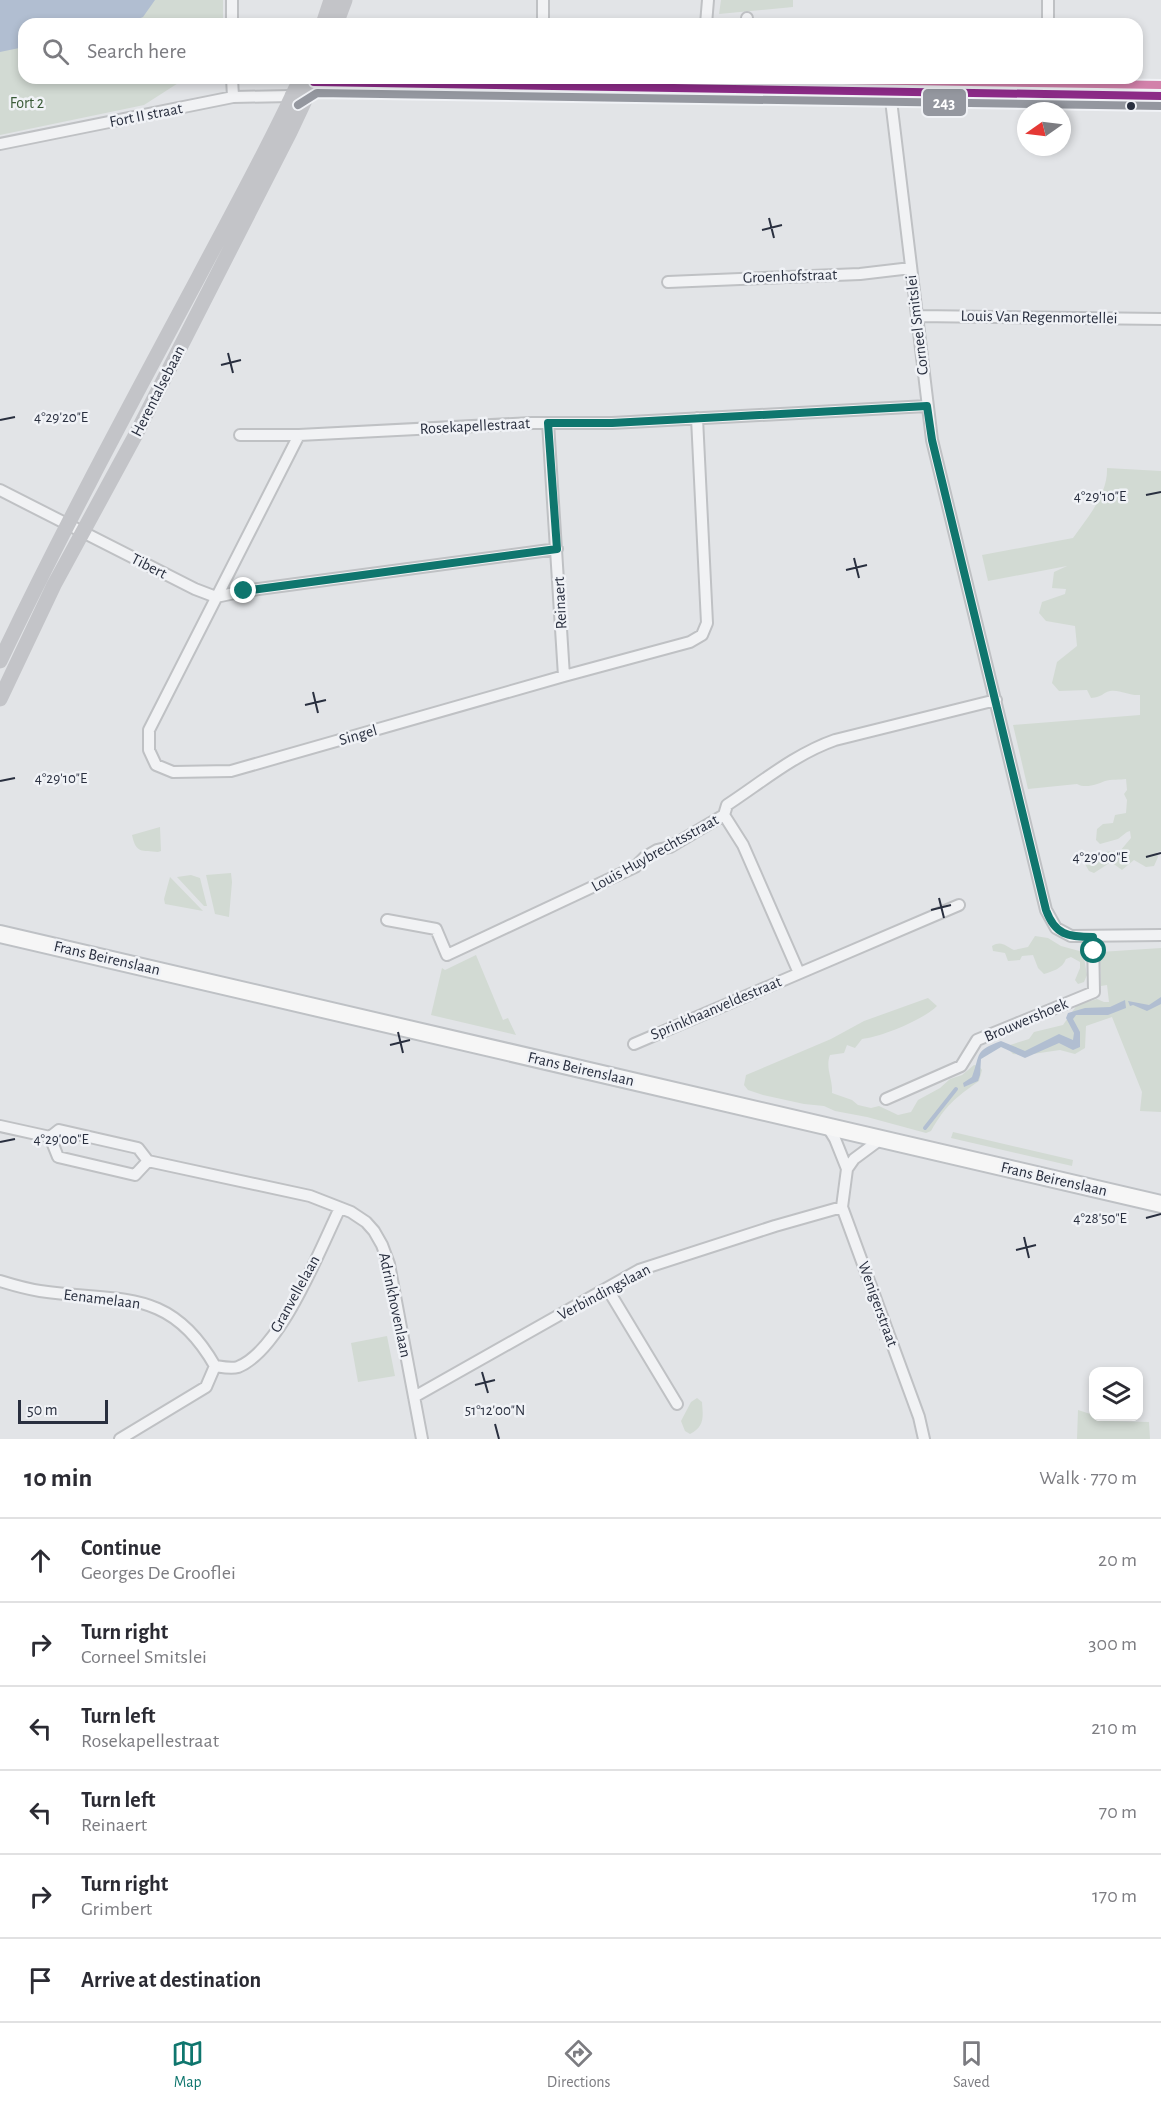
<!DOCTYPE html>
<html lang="en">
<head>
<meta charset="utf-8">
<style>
	body { margin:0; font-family:"Alegreya Sans",sans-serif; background:#f2f2f3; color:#2b2b33 }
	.controls { position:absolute; right:18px; bottom:18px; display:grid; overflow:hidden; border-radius:12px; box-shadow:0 3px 9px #0003 }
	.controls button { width:54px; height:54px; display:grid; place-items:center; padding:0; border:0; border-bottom:2px solid #e1e1e2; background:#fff; color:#2b2b33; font:30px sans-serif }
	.compass { position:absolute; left:1017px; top:102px; width:54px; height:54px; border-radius:50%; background:#fff; box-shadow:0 3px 9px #0003; rotate:256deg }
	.scale { position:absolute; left:18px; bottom:15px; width:90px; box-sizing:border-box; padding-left:6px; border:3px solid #292f3f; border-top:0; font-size:16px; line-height:21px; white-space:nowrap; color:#292f3f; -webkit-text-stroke:4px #f0f2f6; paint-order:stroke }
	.stop { position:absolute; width:18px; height:18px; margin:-14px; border:4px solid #0f766e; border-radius:50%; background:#fff }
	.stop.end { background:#0f766e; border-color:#fff; box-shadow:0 2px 6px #0008 }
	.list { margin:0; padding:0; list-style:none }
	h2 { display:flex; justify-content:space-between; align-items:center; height:78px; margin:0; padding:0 24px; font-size:26px }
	h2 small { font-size:20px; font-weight:400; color:#7c7c81 }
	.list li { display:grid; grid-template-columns:39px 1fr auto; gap:18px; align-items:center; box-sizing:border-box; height:84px; padding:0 24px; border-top:2px solid #e1e1e2 }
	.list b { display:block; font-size:22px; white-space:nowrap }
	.list p { margin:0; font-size:20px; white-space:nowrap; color:#7c7c81 }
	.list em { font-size:20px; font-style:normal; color:#7c7c81 }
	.icon { flex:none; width:33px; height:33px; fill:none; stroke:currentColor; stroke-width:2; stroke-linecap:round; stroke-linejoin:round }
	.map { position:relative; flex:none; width:1161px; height:1439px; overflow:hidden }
	.search { position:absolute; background:#fff; box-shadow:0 3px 9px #0003; left:18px; right:18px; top:18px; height:66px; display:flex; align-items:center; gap:15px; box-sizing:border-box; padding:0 21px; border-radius:18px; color:#7c7c81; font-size:22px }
	.sheet { height:582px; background:#fff }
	nav { display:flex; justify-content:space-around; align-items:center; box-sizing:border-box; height:84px; border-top:2px solid #e1e1e2; background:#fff; font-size:16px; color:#7c7c81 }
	nav a { display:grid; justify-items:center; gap:3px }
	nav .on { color:#0f766e }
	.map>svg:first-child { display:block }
</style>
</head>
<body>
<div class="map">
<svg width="1161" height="1439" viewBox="0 0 1161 1439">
	<rect width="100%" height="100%" fill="#e2e4e7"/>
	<path fill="#d2dad3" d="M0,0H223V24H24V78H186L144,105L0,135Z
		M721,0H793V7L719,14Z
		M1107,468L1161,471V851L1157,852L1158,857L1154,866L1146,867L1134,860L1122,870L1111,862L1094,873L1089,871L1085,864L1102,852L1120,851L1131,838L1130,831L1127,832L1118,839L1100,844L1096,840L1097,829L1103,824L1113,823L1115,815L1126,813L1127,800L1124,794L1127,790L1126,779C1120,780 1111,779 1105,781C1098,784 1086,789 1077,784L1028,789L1013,725L1140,715V695C1130,696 1119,689 1110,691C1102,693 1103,697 1091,698L1087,690L1059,691L1052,683L1057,662L1077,646L1075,626L1046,621L1039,613L1042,602L1065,594L1066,589L1052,588L1054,572L1067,566L988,581L982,555L1073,538C1088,517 1108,494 1107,468Z
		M160,827L161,851L158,852C142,850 136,854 132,835Z
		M231,873L232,882L229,917L215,914L206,875Z
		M191,875L200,878L207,906H204L177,877Z
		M170,877L203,911L165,904L164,899Z
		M1035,936L1048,938L1061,946L1083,952L1087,975L1084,982L1078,984L1075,980L1080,968V962L1071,957L1066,959C1062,969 1053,971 1044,974L1038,968L1033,955L1022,956L1020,960L1008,961L1005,953L993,951L992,946C1002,940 1005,946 1014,950L1028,947Z
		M1161,948V1112L1140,1111L1142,1092L1112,1017L1086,1026L1085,1048L1075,1054L1060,1050L1026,1055L1013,1054L1009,1050L1010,1045L1029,1039L1034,1032L1063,1025L1077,1005L1097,999L1104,1002H1109L1107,985L1101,986L1100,952Z
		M476,955L503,1020L508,1018L516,1035L431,1015L442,968L445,970Z
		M928,998L937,1006C923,1020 881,1037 862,1039L855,1048L847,1045L844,1053L830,1055C825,1068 833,1079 832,1093L852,1100L858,1105L871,1108L879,1106L898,1115L911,1112L918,1100L940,1088L950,1079L962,1075L974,1065L979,1066L982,1070L979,1081C955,1098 946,1105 931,1131L926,1133L867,1117L835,1111L824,1106L804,1104L763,1095L748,1090L744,1085L746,1075L831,1039L864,1021Z
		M953,1132L1073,1160L1072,1166L951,1138Z
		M387,1336L395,1376L358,1382L351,1343Z
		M697,1398L702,1402C703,1417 705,1426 690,1434L685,1431L681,1421L691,1402Z
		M1078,1410L1112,1421L1149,1422L1150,1439H1077Z"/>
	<path fill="#b1bed1" d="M0,0H155L143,17L126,24H24V47L0,52Z
		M1161,997V1004L1147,1011L1133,1005L1130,1006L1128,1001L1149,1005Z
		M1125,1000L1126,1008L1108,1015H1076L1073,1019L1080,1032V1047L1073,1050L1059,1043L1025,1058L1001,1047L981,1059L980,1075L978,1081L964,1087L963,1083L972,1077C981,1053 974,1051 1001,1041L1025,1051L1059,1034L1073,1040L1074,1033L1066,1018L1068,1013L1085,1008L1110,1007Z"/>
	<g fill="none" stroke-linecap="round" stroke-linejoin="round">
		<path stroke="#b1bed1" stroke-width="4" d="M925,1128L956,1089"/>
		<g stroke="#bfc1c4" stroke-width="14">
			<path id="street" d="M1048,0V24
				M747,18V24
				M232,24V0
				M543,24V0
				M706,24L708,0
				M232,78L233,97
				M1048,78V93
				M890,92L932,440L1046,910L1056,928L1071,936L1161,935
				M0,144L233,97L292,96
				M668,282L860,274L911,268
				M917,316L1161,319
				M548,423L564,676
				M240,435H299L532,423H612L927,406
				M299,435L149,730V750L156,765L173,772L231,771L564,676L690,642L702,635L707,623L697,418
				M0,490L195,589L216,597
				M216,597L244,591L557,549
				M724,815L743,845L799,973
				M387,920L436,929L447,955L635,867L645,857L657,850L670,847L724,815L727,805C762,782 795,754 835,740L996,700
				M634,1044L959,905
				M886,1099L961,1066L977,1040L1094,992L1093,937
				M0,1126L50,1137L59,1130L138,1148L148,1161L310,1196L351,1212L366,1222L374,1231L382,1245L389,1264L422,1439
				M827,1126L835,1139L847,1169L842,1207L919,1417L924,1439
				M50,1137L58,1157L135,1175L148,1161
				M847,1169L854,1159L881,1139
				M0,1281C13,1285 27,1289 40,1291C118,1303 169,1285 215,1366
				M607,1288L677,1404
				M414,1397L639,1270L775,1226L842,1207
				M120,1439L206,1387L215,1366C222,1367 231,1369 238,1367C281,1350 320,1249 340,1208"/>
		</g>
		<g stroke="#bec1c5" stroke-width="20">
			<path id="primary" d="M0,934L1161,1204"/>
		</g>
		<use href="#street" stroke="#f1f2f4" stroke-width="10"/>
		<path stroke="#c3c4c8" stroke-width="15" d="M323,24L331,0
			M336,24L345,0
			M292,96L314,82L1161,96
			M0,661C62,531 130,405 198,278C231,215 266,153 296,88
			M0,699L54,585L135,436L290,132L314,81"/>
		<use href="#primary" stroke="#f6f6f6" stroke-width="16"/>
		<g stroke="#f0f2f6" stroke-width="12">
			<path id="bus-1" d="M314,82L1161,96"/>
		</g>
		<g stroke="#f0f2f6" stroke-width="12">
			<path id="bus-2" d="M298,105L317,93L1161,106"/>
		</g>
		<g stroke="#f0f2f6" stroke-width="12">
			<path id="bus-3" d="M707,78L1161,85"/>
		</g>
		<use href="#bus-1" stroke="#8c2b87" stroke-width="8"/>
		<use href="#bus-2" stroke="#94979f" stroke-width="8"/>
		<use href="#bus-3" stroke="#d281aa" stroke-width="8"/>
	</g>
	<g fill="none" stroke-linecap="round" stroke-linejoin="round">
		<path stroke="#0f766e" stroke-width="8" d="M244,591L557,549L548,423H612L927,406L932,440L1046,910C1055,935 1068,937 1093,937L1094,951"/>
	</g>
	<path fill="none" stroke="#292f3f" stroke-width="2" d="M769,218L774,238M762,230L782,225M228,353L233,373M221,365L241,360M0,420L15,417M1146,495L1161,492M854,558L859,578M846,570L867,565M313,692L318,713M305,705L326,700M0,781L15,778M1146,857L1161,853M939,898L944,918M931,910L951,905M398,1032L403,1053M390,1045L410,1040M0,1142L15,1139M1146,1218L1161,1214M1024,1237L1029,1258M1016,1250L1036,1245M482,1372L488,1393M475,1385L495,1380M495,1424L499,1439"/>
	<circle fill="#292f3f" stroke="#f0f2f6" stroke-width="2" cx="1131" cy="106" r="5"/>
	<g text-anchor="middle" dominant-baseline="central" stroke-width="5" stroke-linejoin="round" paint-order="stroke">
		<g font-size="16" fill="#3a5b37" stroke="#f0f2f6">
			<text x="27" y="103">Fort 2</text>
		</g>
		<g font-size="16" fill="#292f3f" stroke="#f0f2f6">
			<text transform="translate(146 115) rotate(-11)">Fort II straat</text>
			<text transform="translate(790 276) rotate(-2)">Groenhofstraat</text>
			<text transform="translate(1039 317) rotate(1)">Louis Van Regenmortellei</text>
			<text transform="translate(917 325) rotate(-97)">Corneel Smitslei</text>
			<text transform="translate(158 391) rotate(-63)">Herentalsebaan</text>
			<text transform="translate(475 426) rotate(-3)">Rosekapellestraat</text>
			<text transform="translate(149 566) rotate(27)">Tibert</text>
			<text transform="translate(560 603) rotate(-93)">Reinaert</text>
			<text transform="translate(358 735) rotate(-16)">Singel</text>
			<text transform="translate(655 853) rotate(-29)">Louis Huybrechtsstraat</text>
			<text transform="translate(107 958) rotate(13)">Frans Beirenslaan</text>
			<text transform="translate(716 1008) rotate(-23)">Sprinkhaanveldestraat</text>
			<text transform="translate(1026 1020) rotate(-23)">Brouwershoek</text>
			<text transform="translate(581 1069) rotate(13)">Frans Beirenslaan</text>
			<text transform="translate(1054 1179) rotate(13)">Frans Beirenslaan</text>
			<text transform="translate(604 1292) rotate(-28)">Verbindingslaan</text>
			<text transform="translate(295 1294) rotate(-61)">Granvellelaan</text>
			<text transform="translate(102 1299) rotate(7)">Eenamelaan</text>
			<text transform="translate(878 1304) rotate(70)">Wenigerstraat</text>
			<text transform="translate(395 1305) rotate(78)">Adrinkhovenlaan</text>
		</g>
	</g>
	<g font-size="15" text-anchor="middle" fill="#292f3f" stroke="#f0f2f6" stroke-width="5" stroke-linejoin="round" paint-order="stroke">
		<text x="61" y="422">4°29'20"E</text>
		<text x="1100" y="501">4°29'10"E</text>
		<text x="61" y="783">4°29'10"E</text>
		<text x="1100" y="862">4°29'00"E</text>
		<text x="61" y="1144">4°29'00"E</text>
		<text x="1100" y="1223">4°28'50"E</text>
		<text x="495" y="1415">51°12'00"N</text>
	</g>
	<rect stroke="#f0f2f6" stroke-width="2" x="922" y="88" width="45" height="29" rx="6" fill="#94979f"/>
	<g font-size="16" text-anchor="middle" font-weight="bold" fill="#fff">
		<text x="944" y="108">243</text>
	</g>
</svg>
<div class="controls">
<button><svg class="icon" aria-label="layers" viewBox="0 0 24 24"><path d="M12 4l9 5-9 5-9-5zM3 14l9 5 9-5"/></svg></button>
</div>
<svg class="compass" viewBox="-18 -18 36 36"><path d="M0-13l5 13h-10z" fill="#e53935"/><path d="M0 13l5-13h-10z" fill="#7c7c81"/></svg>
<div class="scale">50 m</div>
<div class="stop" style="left:1094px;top:951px"></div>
<div class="stop end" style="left:244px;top:591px"></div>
<div class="search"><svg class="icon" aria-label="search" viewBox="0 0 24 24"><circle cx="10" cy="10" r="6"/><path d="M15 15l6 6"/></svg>Search here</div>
</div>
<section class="sheet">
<h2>10 min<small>Walk · 770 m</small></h2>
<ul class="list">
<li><svg class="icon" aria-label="ahead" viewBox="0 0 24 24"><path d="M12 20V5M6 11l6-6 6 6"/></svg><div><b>Continue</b><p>Georges De Grooflei</p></div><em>20 m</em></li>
<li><svg class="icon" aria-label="right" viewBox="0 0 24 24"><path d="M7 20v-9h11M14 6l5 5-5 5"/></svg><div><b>Turn right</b><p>Corneel Smitslei</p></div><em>300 m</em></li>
<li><svg class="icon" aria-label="left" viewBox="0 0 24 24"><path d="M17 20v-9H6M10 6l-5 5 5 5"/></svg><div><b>Turn left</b><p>Rosekapellestraat</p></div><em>210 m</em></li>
<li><svg class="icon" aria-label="left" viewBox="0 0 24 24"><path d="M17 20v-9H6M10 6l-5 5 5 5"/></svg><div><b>Turn left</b><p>Reinaert</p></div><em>70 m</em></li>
<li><svg class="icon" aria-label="right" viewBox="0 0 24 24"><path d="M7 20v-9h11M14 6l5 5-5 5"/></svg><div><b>Turn right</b><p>Grimbert</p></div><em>170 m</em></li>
<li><svg class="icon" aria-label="arrive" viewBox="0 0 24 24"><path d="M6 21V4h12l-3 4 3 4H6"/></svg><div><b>Arrive at destination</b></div></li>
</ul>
</section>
<nav>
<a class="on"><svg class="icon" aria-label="map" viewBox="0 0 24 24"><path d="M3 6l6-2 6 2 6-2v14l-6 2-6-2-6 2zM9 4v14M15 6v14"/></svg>Map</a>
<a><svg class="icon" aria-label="directions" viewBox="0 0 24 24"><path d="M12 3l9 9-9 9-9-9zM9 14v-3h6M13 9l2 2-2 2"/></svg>Directions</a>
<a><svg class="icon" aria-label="saved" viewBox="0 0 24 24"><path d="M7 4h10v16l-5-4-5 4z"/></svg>Saved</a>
</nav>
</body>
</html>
